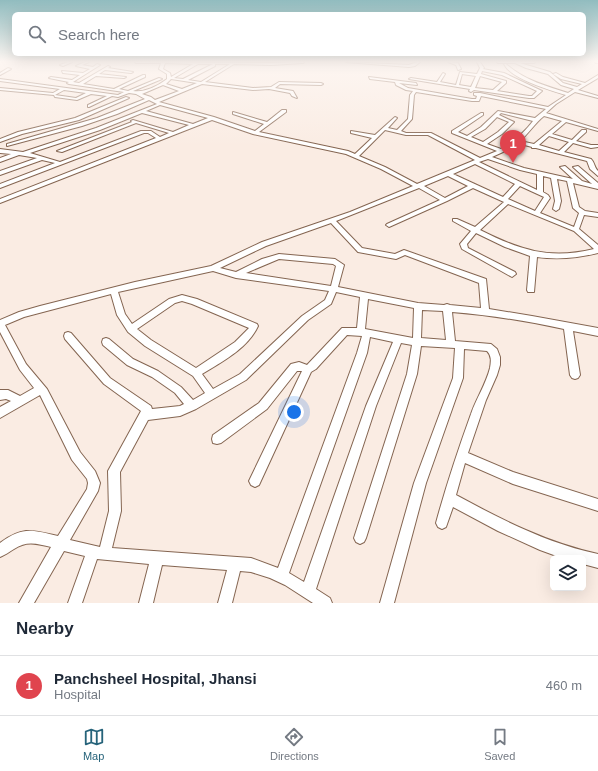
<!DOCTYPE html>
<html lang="en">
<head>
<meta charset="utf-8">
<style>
	body { margin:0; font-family:Helvetica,sans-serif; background:#f6f6f7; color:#1f2937 }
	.controls { position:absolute; right:12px; bottom:12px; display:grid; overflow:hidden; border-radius:6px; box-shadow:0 4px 16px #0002 }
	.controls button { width:36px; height:36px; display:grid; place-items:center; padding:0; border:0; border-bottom:1px solid #e0e1e3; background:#fff; color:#1f2937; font:20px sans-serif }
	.you { position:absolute; left:294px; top:412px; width:14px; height:14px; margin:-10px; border:3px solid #fff; border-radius:50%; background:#1a73e8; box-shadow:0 0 0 6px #1a73e833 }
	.badge { display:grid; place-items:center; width:26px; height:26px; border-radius:50%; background:#26637a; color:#fff; font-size:13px; font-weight:700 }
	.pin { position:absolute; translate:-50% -33px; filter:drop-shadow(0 1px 2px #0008) }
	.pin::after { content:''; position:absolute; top:21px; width:14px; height:12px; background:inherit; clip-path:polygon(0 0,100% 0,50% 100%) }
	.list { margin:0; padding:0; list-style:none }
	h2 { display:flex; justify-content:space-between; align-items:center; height:52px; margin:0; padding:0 16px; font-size:17px }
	h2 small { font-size:13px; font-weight:400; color:#747a83 }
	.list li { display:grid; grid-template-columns:26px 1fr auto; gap:12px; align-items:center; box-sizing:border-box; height:60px; padding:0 16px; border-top:1px solid #e0e1e3 }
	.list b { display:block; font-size:15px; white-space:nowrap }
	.list p { margin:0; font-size:13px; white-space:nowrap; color:#747a83 }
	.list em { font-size:13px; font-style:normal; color:#747a83 }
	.icon { flex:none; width:22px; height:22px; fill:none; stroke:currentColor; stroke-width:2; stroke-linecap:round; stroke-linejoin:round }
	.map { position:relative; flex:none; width:598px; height:603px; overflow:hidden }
	.search { position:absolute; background:#fff; box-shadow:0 4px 16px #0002; left:12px; right:12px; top:12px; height:44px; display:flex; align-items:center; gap:10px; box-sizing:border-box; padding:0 14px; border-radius:6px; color:#747a83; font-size:15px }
	.sheet { height:112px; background:#fff }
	nav { display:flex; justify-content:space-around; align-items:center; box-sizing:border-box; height:56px; border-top:1px solid #e0e1e3; background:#fff; font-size:11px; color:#747a83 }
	nav a { display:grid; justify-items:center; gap:2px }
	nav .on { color:#26637a }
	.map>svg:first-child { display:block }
</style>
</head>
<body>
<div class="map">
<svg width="598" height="603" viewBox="0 0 598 603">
	<rect width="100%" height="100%" fill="#faece3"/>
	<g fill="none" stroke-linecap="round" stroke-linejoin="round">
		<g stroke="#846551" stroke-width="2">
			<path id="street" d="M68,62H72L63,66L60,65Z
				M85,62H89L82,65L93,67L97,64L100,65L73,82L79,83L108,66L110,67L108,68L133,72L131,73L105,70L99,74L126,77L124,78L96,76L83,84L114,89L143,75H145V77L119,89L128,91L159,78L162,79L133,91C144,93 158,86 167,79V74L159,69L161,63H136L135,62L271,63L304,62L303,63L271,65L234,64L205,82L253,88L271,87L279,82L321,83L323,84L321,85L280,84L275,88L293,91L297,98L292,96L290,93L269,89L253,90L202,84L159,102L214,117L255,131L264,124L233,114V112L267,122L282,110H286V112L259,132L348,151L355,154L372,138L351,133V131L375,135L395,117L397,118L388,128L397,130L408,119L410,95L413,91L406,90L396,85L395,82L370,79L369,77L416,83L417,85L399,83L408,88L472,99H476L477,96L474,95V93H480L548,107L566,95C550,90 511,79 504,64H506C524,80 546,86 568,93L574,89L561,85L548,74L526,68L515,63H498L497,62H535L534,63H520L550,72L563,83L577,87L582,84L561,79L553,74L556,73L563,77L585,83L598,75V78L578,90L598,96V98L575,92L556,104L546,113L598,129V131L566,122L552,134L572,140L582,130H586V132L576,141L591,145H598V147L591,148L573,143L564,152L591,159C595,163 594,167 598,171V176L590,169L587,161L536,148H532V147L517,143L503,152L492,157L524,168L573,179L560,167L565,166L582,181L592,184L573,167L578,166L598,183V189L573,183L579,207L585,211L598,213V217L584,215L579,229L598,245V253C578,258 558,260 537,257L534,292H528L527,290L530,256L505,247L476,233L467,244L468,248L515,272L516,274L512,277L462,249L460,244L471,231L453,221V219H457L475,227L504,202L473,188L447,201L389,227L386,225L387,224L440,200L419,188L336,221L362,248L395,254L404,250L486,279L489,309L532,316L598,328V336L573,331L580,375L578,378L575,379L572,378L570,375L564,329C527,321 490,315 452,312L455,341L491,344L497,349L500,357V365L497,375L486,400L468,453L513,472L598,499V511L513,484L465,463L456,495C502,520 547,543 598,554V568L583,564V558H562L540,550L498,531L453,507L446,527L442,529L438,527L436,523C446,486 458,450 471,414C476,399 486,384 490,368C491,362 492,356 487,351L464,349L463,378L426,483L394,603H380L414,483L453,378L455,348L421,346L417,374L366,538L364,542L360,544L356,542L354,538L407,374L412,345L401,343L376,406L316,589L330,598L332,603H313L285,585L270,578L251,572L240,571L232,603H218L227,570L162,565L153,603H139L149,564L97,559L82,603H68L85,556L64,551L34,603H19L51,547C38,544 27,540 14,549C9,552 5,555 0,557V543C23,526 32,530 58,536L87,489L88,483L87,479L72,460L40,395L0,418V407L11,401L6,399L0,400V390H8L20,396L34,388L20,370L0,332V320L19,312L40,306L135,282L211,266L262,242L350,212L413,186L381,169L346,154L253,134L212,120L0,203V199L156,138L148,133H144L0,188V184L55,163L42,160L0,175V171L37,158L19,155L0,162V158L11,154L0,153V149L23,152L96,128L157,104L149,100L117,114L82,126L7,146V144L97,118L145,99L136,94L129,93L118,97L112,96L89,107H88V105L107,96L91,94L77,100L55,97L54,95L0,90V88L53,93L60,89L0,81V79L118,95L124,92L69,84L67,83L69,82L49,78L51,77L72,80L80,75L63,73L62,71L83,73L90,69L76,66ZM165,63L193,64L171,77L170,73L163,69ZM198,64H213L183,79L174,78ZM215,64H230L201,82L188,80L215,66ZM171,79L197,83L182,89L166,84ZM163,85L179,91L155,100L151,97L142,94ZM64,90L86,93L76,98L55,95ZM416,92L472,101H479L481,96L546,109L535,118L498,111L481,127L467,136L458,132L483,115V113H481L452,131V133L497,151L480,158L431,133H406L401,131L412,119L414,95ZM160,105L208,118L193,124L146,111ZM142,113L189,125L173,132L133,120L131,121L132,122L57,151L62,152L136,123L169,133L160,137L151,131H141L60,162L30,153L100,130ZM501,113L533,121C524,133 514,141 501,149L487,144L502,134L514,122L499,115ZM544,116L562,121L534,144L520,141C529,133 535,123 544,116ZM497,117L509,122L498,132L483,142L471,137L485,129ZM385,130L406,135H428L475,160L417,184L385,167L359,156ZM549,136L569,142L559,151L539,145ZM488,159L520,170L537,174V190L479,162ZM475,164L515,184L503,197L453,174ZM448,176L468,186L445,198L424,186ZM543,176L551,178L555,201L553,209L556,211L559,209L561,201L557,179L567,181L573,208L579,213L574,227L540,213L550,198L548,195L543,192ZM520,186L544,197L535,211L508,199ZM508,204L574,231L594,249C549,260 520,250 480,230ZM331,223L358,252L396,259L405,255L479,283L481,308L450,305L447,304L444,305L418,303L338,287L344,265L335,259L279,254L262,259L236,272L220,268L266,246ZM279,259L333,264L336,266L331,286L246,273ZM213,271L236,278L329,291L325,300L302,316L240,374L213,389L202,374C223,361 248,348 258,326L257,324L197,299L182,295L169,299L132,324L125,314L118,292ZM336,292L360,297L357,328H342L307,365L299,362L291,364L259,403L213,435L212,439L213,443L217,444L221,443L267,409L297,371H302L249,481L251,485L255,487L259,485L311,372L316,369L347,335L362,336L357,353L278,568L251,558L112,548L121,511L120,472L148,420L180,416L196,409L246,380L308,320L331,304ZM111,294L117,315L128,332L145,346L193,376L205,393L193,400L181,387L158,371L133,359L109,339L106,338L103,339L102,342L103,345L127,365L152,377L175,393L184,404L180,406L152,409L151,406L110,378L71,333L68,332L65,333L64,336L65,339L104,384L141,411L108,471L109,511L100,547L70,540L98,491L100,483L95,471L80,452L47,389L26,364L5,325L24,317ZM368,299L414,308L413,338L365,329ZM182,301L192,304L249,328L235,342L196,368L151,340L137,329L175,303ZM422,310L443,311L446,340L421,338ZM370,337L393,342L366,406L304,582L289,573L367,353Z
				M346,62L409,65L417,62H420L415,66L409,67Z
				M448,62L458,63L461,69L458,70L456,65Z
				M477,62H480L484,68L483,69L504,73L542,91L534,98H529L474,90L471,92L469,91L470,89L409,79L411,78L437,82L443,73L445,74L440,82L456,85L460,72L477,74L480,68ZM482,71L502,75L537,91L532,96H529L497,91L506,83V81L481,74ZM462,74L476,76L471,87L459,85ZM480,76L502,82L493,90L475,88Z
				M595,62H598V63H596Z
				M8,68L11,69L0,75V73Z
				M126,97L129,98L79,120L22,134L0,142V139L18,132L75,118Z"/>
		</g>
		<use href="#street" fill="#fff" fill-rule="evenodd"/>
	</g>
	<linearGradient id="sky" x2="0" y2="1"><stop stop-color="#91bcbf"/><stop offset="0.42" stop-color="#fdf6f2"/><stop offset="1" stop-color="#fdf6f2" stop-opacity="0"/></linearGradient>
	<rect width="598" height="146" fill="url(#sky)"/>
</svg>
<div class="controls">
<button><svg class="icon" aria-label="layers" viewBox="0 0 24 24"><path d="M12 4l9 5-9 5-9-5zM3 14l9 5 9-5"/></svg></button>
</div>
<div class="you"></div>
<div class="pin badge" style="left:513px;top:163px;background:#e0444e">1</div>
<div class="search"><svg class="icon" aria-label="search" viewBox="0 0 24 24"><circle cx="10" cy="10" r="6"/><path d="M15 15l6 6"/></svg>Search here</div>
</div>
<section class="sheet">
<h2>Nearby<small></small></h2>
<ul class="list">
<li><span class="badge" style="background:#e0444e">1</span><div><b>Panchsheel Hospital, Jhansi</b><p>Hospital</p></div><em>460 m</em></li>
</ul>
</section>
<nav>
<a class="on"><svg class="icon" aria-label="map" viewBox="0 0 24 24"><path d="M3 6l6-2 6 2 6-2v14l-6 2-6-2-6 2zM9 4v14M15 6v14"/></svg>Map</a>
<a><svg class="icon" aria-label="directions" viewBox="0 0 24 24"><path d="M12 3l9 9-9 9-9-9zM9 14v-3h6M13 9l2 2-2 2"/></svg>Directions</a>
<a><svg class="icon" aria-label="saved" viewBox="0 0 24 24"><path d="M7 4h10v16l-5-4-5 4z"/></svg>Saved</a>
</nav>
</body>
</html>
